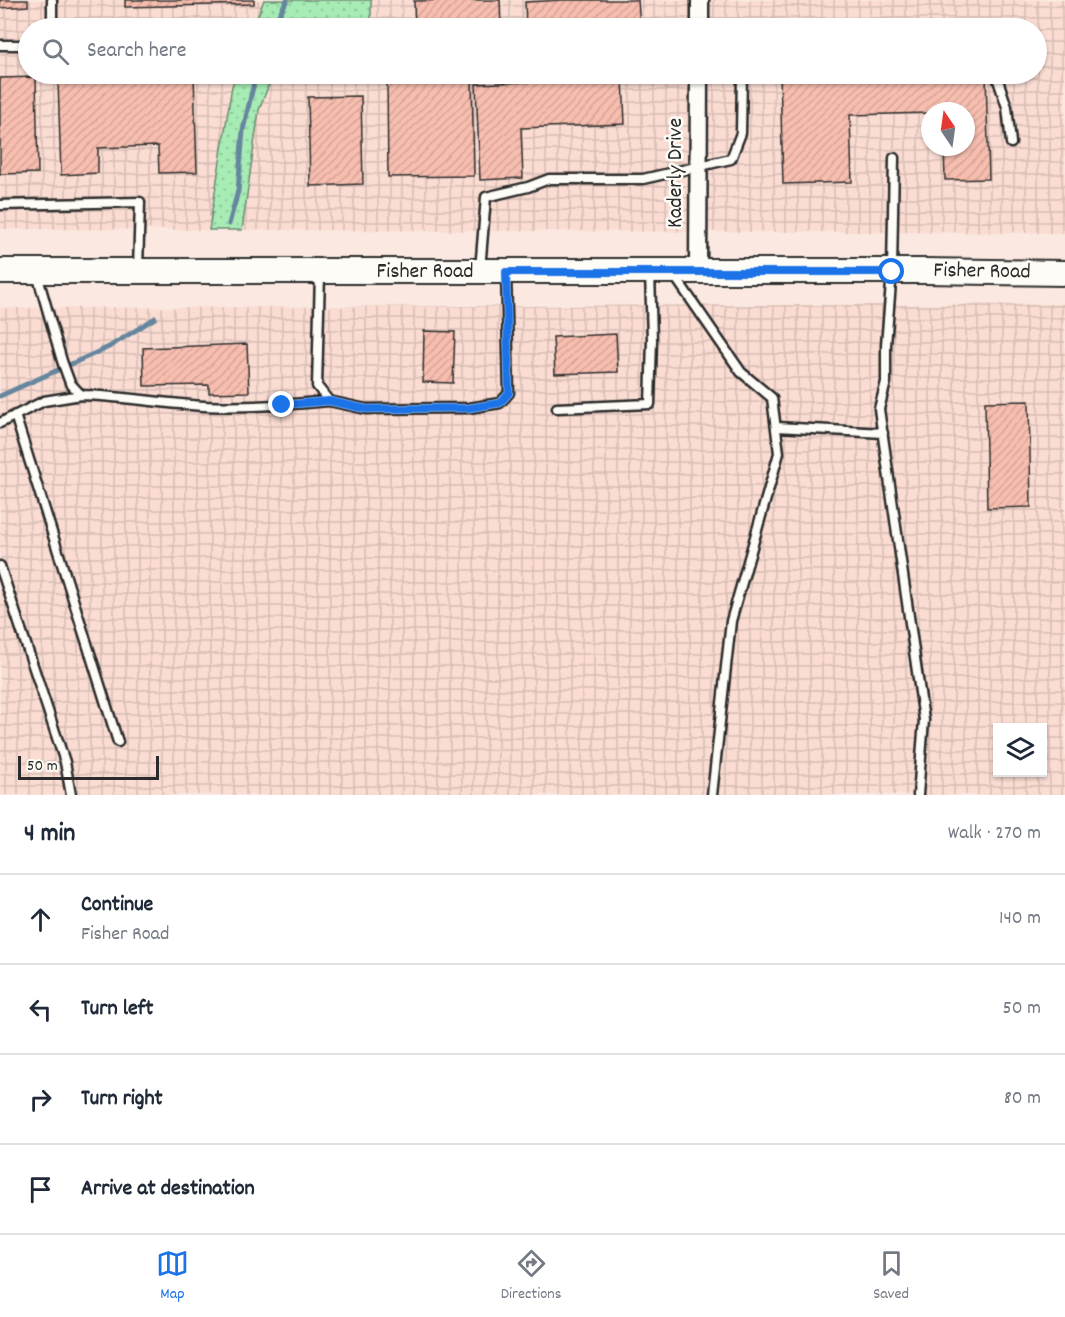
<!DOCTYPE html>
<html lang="en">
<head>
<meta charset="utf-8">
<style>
	body { margin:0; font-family:Dekko,sans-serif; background:#f6f6f7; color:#1f2937 }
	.controls { position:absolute; right:18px; bottom:18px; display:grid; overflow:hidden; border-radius:0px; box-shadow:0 2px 4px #0004 }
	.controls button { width:54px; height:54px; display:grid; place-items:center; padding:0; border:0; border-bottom:2px solid #e0e1e3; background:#fff; color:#1f2937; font:30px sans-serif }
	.compass { position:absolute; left:921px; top:102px; width:54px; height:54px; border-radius:50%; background:#fff; box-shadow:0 2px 4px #0004; rotate:347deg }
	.scale { position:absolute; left:18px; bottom:15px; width:141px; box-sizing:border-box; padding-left:6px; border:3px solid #2b2b2b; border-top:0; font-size:16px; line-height:21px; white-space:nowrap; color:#2b2b2b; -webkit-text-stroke:4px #fdfcf7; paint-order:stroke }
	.stop { position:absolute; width:18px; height:18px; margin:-14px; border:4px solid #1a73e8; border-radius:50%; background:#fff }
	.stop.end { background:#1a73e8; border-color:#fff; box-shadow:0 2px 6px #0008 }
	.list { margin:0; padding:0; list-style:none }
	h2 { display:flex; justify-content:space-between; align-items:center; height:78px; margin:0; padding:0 24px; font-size:26px }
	h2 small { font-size:20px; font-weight:400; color:#747a83 }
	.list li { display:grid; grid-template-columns:39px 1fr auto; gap:18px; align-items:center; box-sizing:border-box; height:90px; padding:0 24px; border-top:2px solid #e0e1e3 }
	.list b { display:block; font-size:22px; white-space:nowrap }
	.list p { margin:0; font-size:20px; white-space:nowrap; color:#747a83 }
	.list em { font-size:20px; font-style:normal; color:#747a83 }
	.icon { flex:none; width:33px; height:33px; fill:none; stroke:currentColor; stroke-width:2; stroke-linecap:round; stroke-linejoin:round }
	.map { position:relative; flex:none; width:1065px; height:795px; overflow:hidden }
	.search { position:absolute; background:#fff; box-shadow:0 2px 4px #0004; left:18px; right:18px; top:18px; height:66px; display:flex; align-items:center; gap:15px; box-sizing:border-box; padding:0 21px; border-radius:33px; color:#747a83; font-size:22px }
	.sheet { height:438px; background:#fff }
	nav { display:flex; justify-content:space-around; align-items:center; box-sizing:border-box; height:84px; border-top:2px solid #e0e1e3; background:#fff; font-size:16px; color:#747a83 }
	nav a { display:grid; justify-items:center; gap:3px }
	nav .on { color:#1a73e8 }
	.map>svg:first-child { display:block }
</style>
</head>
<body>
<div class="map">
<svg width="1065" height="795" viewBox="0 0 1065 795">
	<defs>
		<pattern id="industrial-grid" width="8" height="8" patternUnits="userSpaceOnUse" patternTransform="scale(1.5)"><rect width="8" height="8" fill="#fadcd2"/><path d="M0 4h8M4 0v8" fill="none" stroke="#d6bdb4"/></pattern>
		<pattern id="grass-dots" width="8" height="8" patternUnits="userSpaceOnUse" patternTransform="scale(1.5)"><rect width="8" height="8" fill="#a7ebb5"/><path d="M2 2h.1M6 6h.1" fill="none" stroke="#90ca9c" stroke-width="1.8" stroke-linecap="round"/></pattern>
		<pattern id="building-hatch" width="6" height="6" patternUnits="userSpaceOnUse" patternTransform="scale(1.5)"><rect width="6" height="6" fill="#f7beaf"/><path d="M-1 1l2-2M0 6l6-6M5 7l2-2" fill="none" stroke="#d4a397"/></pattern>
	</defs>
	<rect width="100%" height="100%" fill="#fbe9e1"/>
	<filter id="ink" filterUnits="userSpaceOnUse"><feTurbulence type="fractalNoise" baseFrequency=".0167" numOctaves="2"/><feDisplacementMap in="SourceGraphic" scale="12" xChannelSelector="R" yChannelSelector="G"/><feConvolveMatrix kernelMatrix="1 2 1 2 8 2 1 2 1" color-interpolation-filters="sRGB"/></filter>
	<g filter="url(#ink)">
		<path fill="url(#industrial-grid)" fill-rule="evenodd" d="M0,0H264L253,28H28V74H237L232,86L209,230L0,229Z
			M371,0H1065V233L242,230L259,110L273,74H1036V28H371ZM930,111H966V147H930Z
			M1065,304V795H0V308ZM998,728H1042V772H998Z"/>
		<path fill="url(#grass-dots)" stroke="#698b70" stroke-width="1.5" d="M264,0H371V28H253Z
			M237,74H273L259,110L242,230H209L232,86Z"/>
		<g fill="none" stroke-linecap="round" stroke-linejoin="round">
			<path stroke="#65869e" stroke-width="5" d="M272,28L287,0
				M229,224L238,191L243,130L256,74
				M0,396L109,347L155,318"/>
		</g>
		<path fill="url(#building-hatch)" stroke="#2b2b2b" stroke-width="1.5" d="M0,0H28V6L0,8Z
			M125,0H254V4L125,7Z
			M446,0H500L501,28H415L414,1Z
			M563,0H638L640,28H526L525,2Z
			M780,74H986L989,179L945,180L944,147H966V111H930V113L850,115L852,182L783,184Z
			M194,75L197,172L159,173L158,146L98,148V173L61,175L58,80Z
			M36,77L38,173L0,174V78Z
			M623,78L625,124L521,128L523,178L480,180L476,84Z
			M472,80L474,176L388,177L387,81Z
			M361,96L363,184L310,186L308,97Z
			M424,331L455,332L453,383L423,382Z
			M616,334L618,372L555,374L553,337Z
			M247,344L249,392L209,393V385L144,386L143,348Z
			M1029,401L1031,507L987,508L985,402Z"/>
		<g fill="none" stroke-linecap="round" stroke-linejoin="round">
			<g stroke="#2b2b2b" stroke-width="13">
				<path id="service" d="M52,28V0
					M0,45H28
					M996,74L1007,107L1011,143
					M894,158L892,271L886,345V382L879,409L924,720L918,795
					M0,205L140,202L138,269
					M480,270L486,197L528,187L549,179H643L731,159L741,133L742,74
					M37,274L62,361L70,383L81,395C118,396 154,402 191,405C234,409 286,405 329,401
					M320,274L317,386L329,401L366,409L469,408L500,403L509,393L506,272
					M674,275L741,372L772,398L779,453L731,621L712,795
					M557,408L650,404L652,340L650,272
					M15,415L118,742
					M0,423L44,401L81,395
					M777,427L883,433
					M0,566L65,762L71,795"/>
			</g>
			<g stroke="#2b2b2b" stroke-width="21">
				<path id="minor" d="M700,28V0
					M698,272L699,74"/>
			</g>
			<g stroke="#2b2b2b" stroke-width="28">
				<path id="secondary" d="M0,271H925L1065,273"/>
			</g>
			<use href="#service" stroke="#fdfcf7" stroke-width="8"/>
			<use href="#minor" stroke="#fdfcf7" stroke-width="16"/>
			<use href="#secondary" stroke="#fdfcf7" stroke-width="24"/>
		</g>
	</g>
	<g fill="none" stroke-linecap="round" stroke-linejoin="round" filter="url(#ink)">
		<path stroke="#1a73e8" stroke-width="8" d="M282,405L329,401L366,409L469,408L500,403L509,393L506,272H892"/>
	</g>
	<g text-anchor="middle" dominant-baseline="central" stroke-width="5" stroke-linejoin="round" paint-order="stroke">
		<g font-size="22" fill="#2b2b2b" stroke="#fdfcf7">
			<text transform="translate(676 173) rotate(-90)">Kaderly Drive</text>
			<text x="425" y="272">Fisher Road</text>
			<text transform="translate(982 272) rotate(1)">Fisher Road</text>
		</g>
	</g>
</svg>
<div class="controls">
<button><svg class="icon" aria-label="layers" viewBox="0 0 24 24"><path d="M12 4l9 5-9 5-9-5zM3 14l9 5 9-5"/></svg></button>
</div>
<svg class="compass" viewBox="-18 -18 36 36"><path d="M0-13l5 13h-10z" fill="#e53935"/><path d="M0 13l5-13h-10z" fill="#747a83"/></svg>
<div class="scale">50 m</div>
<div class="stop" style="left:892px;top:272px"></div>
<div class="stop end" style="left:282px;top:405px"></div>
<div class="search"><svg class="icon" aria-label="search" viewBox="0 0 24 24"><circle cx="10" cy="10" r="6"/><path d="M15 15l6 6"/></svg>Search here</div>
</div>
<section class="sheet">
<h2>4 min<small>Walk · 270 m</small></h2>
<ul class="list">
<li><svg class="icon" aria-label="ahead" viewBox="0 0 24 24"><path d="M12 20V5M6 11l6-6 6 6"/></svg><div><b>Continue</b><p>Fisher Road</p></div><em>140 m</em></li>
<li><svg class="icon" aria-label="left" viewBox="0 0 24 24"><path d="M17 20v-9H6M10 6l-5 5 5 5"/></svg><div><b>Turn left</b></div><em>50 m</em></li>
<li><svg class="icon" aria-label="right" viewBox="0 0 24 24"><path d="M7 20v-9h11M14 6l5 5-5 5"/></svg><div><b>Turn right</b></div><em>80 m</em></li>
<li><svg class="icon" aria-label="arrive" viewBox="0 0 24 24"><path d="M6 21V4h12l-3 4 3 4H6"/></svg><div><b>Arrive at destination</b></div></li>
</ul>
</section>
<nav>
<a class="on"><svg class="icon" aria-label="map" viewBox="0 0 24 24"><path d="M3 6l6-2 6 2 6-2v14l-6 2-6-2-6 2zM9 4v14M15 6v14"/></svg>Map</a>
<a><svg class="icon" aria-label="directions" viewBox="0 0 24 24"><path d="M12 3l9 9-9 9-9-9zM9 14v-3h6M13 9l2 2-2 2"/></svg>Directions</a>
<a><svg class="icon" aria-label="saved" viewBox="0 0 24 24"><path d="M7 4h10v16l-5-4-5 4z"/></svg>Saved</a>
</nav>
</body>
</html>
